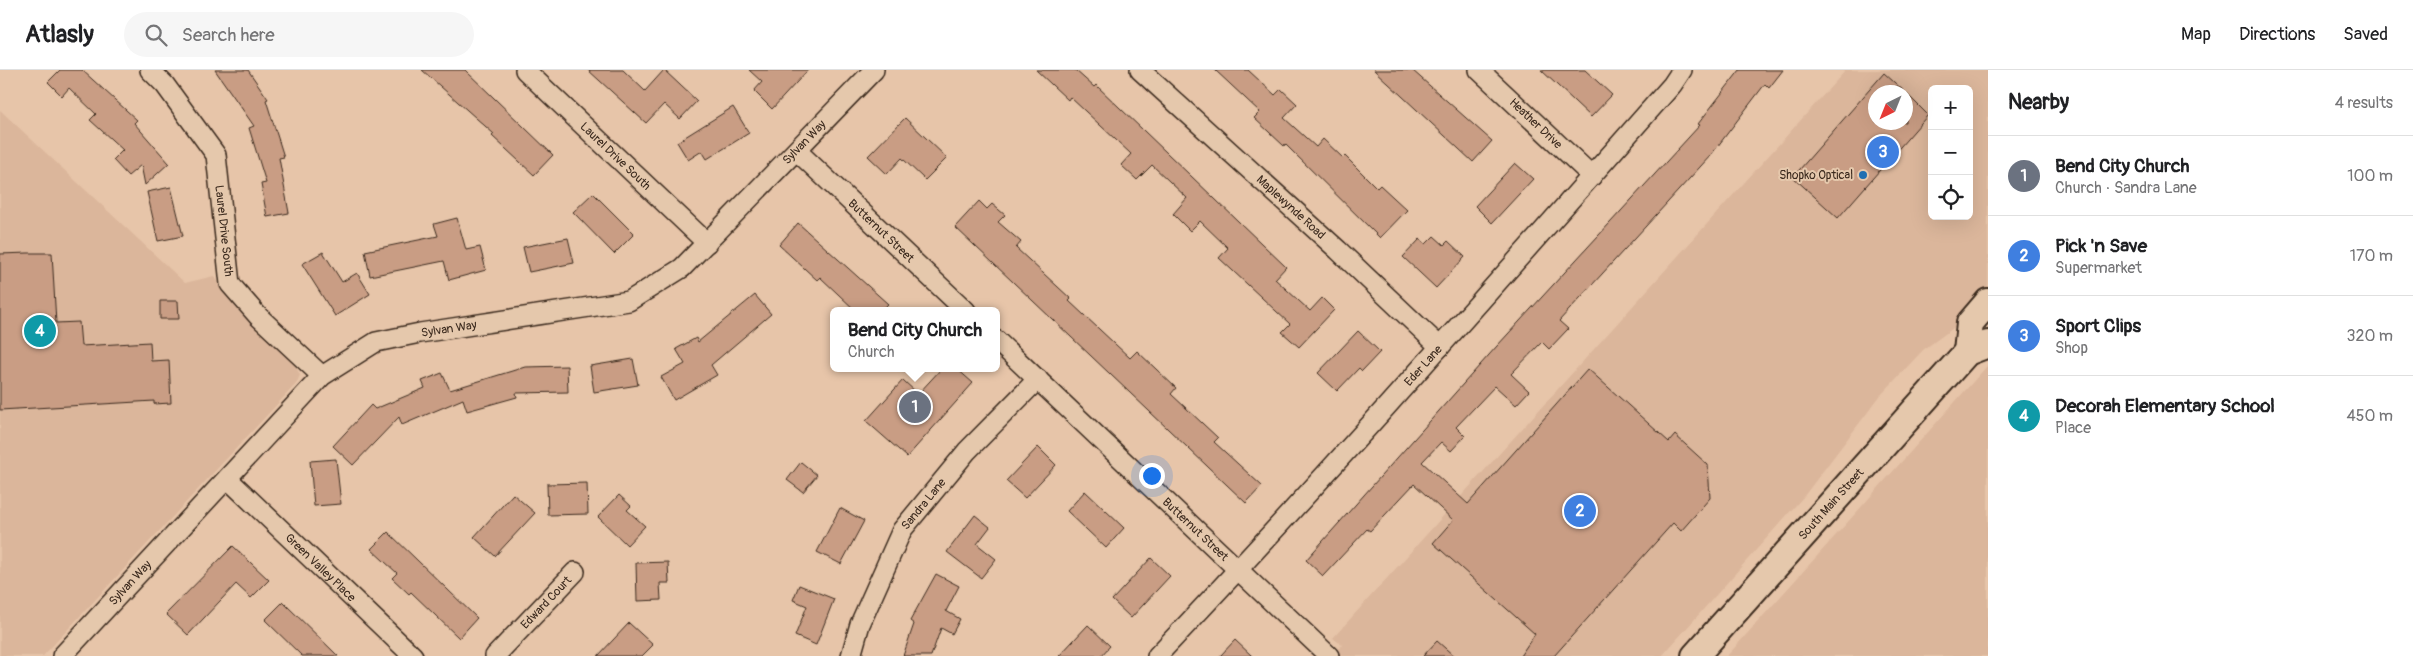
<!DOCTYPE html>
<html lang="en">
<head>
<meta charset="utf-8">
<style>
	body { margin:0; font-family:Pangolin,sans-serif; background:#f6f6f6; color:#202124 }
	.controls { position:absolute; right:15px; top:15px; display:grid; overflow:hidden; border-radius:8px; box-shadow:0 5px 20px #0002 }
	.controls button { width:45px; height:45px; display:grid; place-items:center; padding:0; border:0; border-bottom:1px solid #e0e0e0; background:#fff; color:#202124; font:25px sans-serif }
	.compass { position:absolute; left:1868px; top:15px; width:45px; height:45px; border-radius:50%; background:#fff; box-shadow:0 5px 20px #0002; rotate:223deg }
	.you { position:absolute; left:1151px; top:405px; width:18px; height:18px; margin:-12px; border:4px solid #fff; border-radius:50%; background:#1a73e8; box-shadow:0 0 0 8px #1a73e833 }
	.badge { display:grid; place-items:center; width:32px; height:32px; border-radius:50%; background:#db2777; color:#fff; font-size:16px; font-weight:700 }
	.pin { position:absolute; translate:-50% -50%; border:2px solid #fff; box-shadow:0 1px 5px #0006 }
	.popup { position:absolute; left:830px; top:237px; width:170px; height:65px; box-sizing:border-box; display:grid; place-content:center; border-radius:8px; background:#fff; filter:drop-shadow(0 1px 4px #0005); font-size:16px; white-space:nowrap; color:#757577 }
	.popup b { font-size:19px; color:#202124 }
	.popup::after { content:''; position:absolute; left:50%; top:100%; margin-left:-10px; border:10px solid transparent; border-top-color:#fff }
	.list { margin:0; padding:0; list-style:none }
	h2 { display:flex; justify-content:space-between; align-items:center; height:65px; margin:0; padding:0 20px; font-size:21px }
	h2 small { font-size:16px; font-weight:400; color:#757577 }
	.list li { display:grid; grid-template-columns:32px 1fr auto; gap:15px; align-items:center; box-sizing:border-box; height:80px; padding:0 20px; border-top:1px solid #e0e0e0 }
	.list b { display:block; font-size:19px; white-space:nowrap }
	.list p { margin:0; font-size:16px; white-space:nowrap; color:#757577 }
	.list em { font-size:16px; font-style:normal; color:#757577 }
	.icon { flex:none; width:28px; height:28px; fill:none; stroke:currentColor; stroke-width:2; stroke-linecap:round; stroke-linejoin:round }
	.map { position:relative; flex:none; width:1988px; height:586px; overflow:hidden }
	header { display:flex; align-items:center; gap:30px; box-sizing:border-box; height:70px; padding:0 25px; background:#fff; border-bottom:1px solid #e0e0e0 }
	header strong { font-size:24px }
	nav { display:flex; gap:28px; margin-inline-start:auto; font-size:18px }
	.search { width:350px; height:45px; background:#f6f6f6; display:flex; align-items:center; gap:12px; box-sizing:border-box; padding:0 18px; border-radius:28px; color:#757577; font-size:19px }
	main { display:flex }
	aside { flex:1; background:#fff }
	.map>svg:first-child { display:block }
</style>
</head>
<body>
<header>
<strong>Atlasly</strong>
<div class="search"><svg class="icon" aria-label="search" viewBox="0 0 24 24"><circle cx="10" cy="10" r="6"/><path d="M15 15l6 6"/></svg>Search here</div>
<nav><a>Map</a><a>Directions</a><a>Saved</a></nav>
</header>
<main>
<div class="map">
<svg width="1988" height="586" viewBox="0 0 1988 586">
	<rect width="100%" height="100%" fill="#e7c5a9"/>
	<filter id="ink" filterUnits="userSpaceOnUse"><feTurbulence type="fractalNoise" baseFrequency=".02" numOctaves="2"/><feDisplacementMap in="SourceGraphic" scale="10" xChannelSelector="R" yChannelSelector="G"/><feConvolveMatrix kernelMatrix="1 2 1 2 8 2 1 2 1" color-interpolation-filters="sRGB"/></filter>
	<g filter="url(#ink)">
		<path fill="#dbb69b" fill-rule="evenodd" d="M1846,0H1988V220L1960,253L1923,280L1880,326L1804,426L1662,586H1332L1342,575L1333,568ZM1932,19H1969V146H1932ZM1876,22H1906V52H1876Z
			M0,40L185,213L214,206L239,241L295,295L300,305L296,314L43,586H0Z
			M1988,295V586H1727L1846,454Z"/>
		<path fill="#c99d84" stroke="#3b2a1e" d="M60,0H82L137,50L134,53L169,93L145,115L141,95L128,106L113,90L123,80L90,50L96,44L69,18L62,26L48,12Z
			M215,0H248L268,29L266,30L284,87L279,88L289,143L267,147L261,114L266,113L249,58L254,56Z
			M422,0H465L553,85L534,105L492,66L494,64Z
			M588,0H623L645,21L664,0L697,31L680,49L664,34L646,53Z
			M749,0H808L772,39L754,21L762,12Z
			M1036,0H1075L1094,17L1096,15L1286,197L1275,209L1310,241L1322,228L1334,240L1299,277L1282,262L1290,254L1219,188L1228,178L1200,151L1190,161L1173,144L1187,128L1152,95L1137,110L1121,95L1131,84L1070,27L1068,30Z
			M1215,0H1248L1275,25L1281,19L1297,34L1284,48L1316,77L1323,69L1343,88L1345,86L1377,118L1380,115L1407,140L1380,168L1285,74L1284,76L1254,48L1260,42Z
			M1374,0H1412L1492,71L1473,92Z
			M1541,0H1585L1612,25L1591,47Z
			M1740,0H1783L1769,18L1765,14L1711,85L1559,251L1568,259L1549,279L1542,272L1511,304L1529,321L1516,335L1495,316L1456,357L1465,366L1451,381L1441,372L1422,392L1468,434L1588,299L1669,372L1675,365L1708,395L1710,428L1681,461L1673,453L1554,586H1520L1535,564L1433,473L1453,450L1414,414L1370,461L1367,459L1323,506L1306,490L1497,276L1700,55L1698,54Z
			M1884,3L1905,22H1876V52H1906V23L1928,45L1838,148L1793,107Z
			M733,37L749,63L707,89L702,81L688,90L677,72Z
			M905,48L947,88L925,110L902,88L887,104L868,86Z
			M1515,93L1533,109L1492,153L1475,136Z
			M171,117L183,166L158,171L147,122Z
			M593,123L634,164L614,184L573,142Z
			M979,131L987,139L992,134L1005,145L998,152L1021,172L1016,178L1071,229L1069,231L1130,288L1137,281L1176,318L1171,324L1218,368L1214,372L1262,416L1246,433L955,157Z
			M457,148L466,180L480,177L486,200L449,210L444,191L370,206L365,181L438,166L434,154Z
			M798,153L888,234L881,241H856L820,207L817,210L779,175Z
			M1434,166L1444,175L1448,171L1465,187L1436,218L1403,187L1420,169L1426,174Z
			M568,168L574,193L529,202L523,177Z
			M323,182L342,212L357,203L370,224L335,246L302,194Z
			M28,183H52L56,253L79,252L81,276L150,272L151,291L169,290L171,333L154,334V331L0,340V184Z
			M755,225L771,244L711,295L717,305L674,330L661,307L685,294L676,279L696,268L698,272Z
			M160,231H178L179,249H160Z
			M1358,261L1380,282L1362,301L1359,298L1337,321L1318,303Z
			M633,289L638,315L594,322L590,296Z
			M567,296L568,322L516,323L517,327L467,341L463,329L402,355L399,347L353,395L333,376L371,335L375,339L425,318L422,311L442,303L450,320L525,297Z
			M942,298H956L973,313L907,387L866,351L903,310L918,324Z
			M1038,377L1056,395L1025,428L1006,411Z
			M336,389L341,434L314,436L310,391Z
			M801,392L817,405L803,422L787,410Z
			M587,413L588,444L548,445L547,414Z
			M1085,421L1124,458L1106,478L1067,441Z
			M513,424L535,443L495,486L474,467Z
			M619,425L631,436L627,440L645,456L627,475L598,447Z
			M840,438L864,451L841,494L817,482Z
			M975,445L990,457L977,474L996,489L981,508L947,482Z
			M388,462L477,548L459,568L411,522L409,524L392,508L397,503L371,479Z
			M233,476L269,510L251,528L236,514L188,565L166,544Z
			M1151,488L1170,506L1131,548L1112,530Z
			M668,492L669,513H660L661,530L637,531L636,493Z
			M936,504L959,516L946,541L960,549L952,564L941,558L931,586H903L914,554L910,551Z
			M799,515L834,529L816,575L795,566L807,536L793,530Z
			M283,532L338,586H302L265,550Z
			M629,553L653,575L642,586H598Z
			M1088,555L1110,576L1101,586H1059Z
			M1235,570L1252,586H1220Z
			M1437,571L1454,586H1423Z"/>
		<g fill="none" stroke-linecap="round" stroke-linejoin="round">
			<g stroke="#3b2a1e" stroke-width="22">
				<g id="minor">
					<path id="s1" d="M150,0L165,15L216,85L230,214L258,246L322,306"/>
					<path id="s2" d="M525,0L707,173"/>
					<path id="s3" d="M1140,0L1338,180L1440,277"/>
					<path id="s4" d="M1479,0L1592,106"/>
					<path id="s5" d="M797,81L966,241"/>
					<path id="s6" d="M996,270L1329,586"/>
					<path id="s7" d="M228,409L413,586"/>
					<path id="s8" d="M62,586L322,306L376,272L420,263L629,231L682,198L874,0"/>
					<path id="s9" d="M495,586L575,502"/>
					<path id="s10" d="M851,586L860,554L902,460L967,381L1038,309"/>
					<path id="s11" d="M1157,586C1333,400 1502,207 1672,15L1682,0"/>
				</g>
			</g>
			<g stroke="#3b2a1e" stroke-width="30">
				<g id="secondary">
					<path d="M1967,282L1970,253L1988,232"/>
					<path id="s12" d="M1695,586L1967,282L1988,274"/>
				</g>
			</g>
			<use href="#minor" stroke="#e5c8ac" stroke-width="19"/>
			<use href="#secondary" stroke="#e5c8ac" stroke-width="26"/>
		</g>
	</g>
	<circle fill="#1f6fb2" stroke="#e5c8ac" stroke-width="2" cx="1863" cy="105" r="5"/>
	<g text-anchor="middle" dominant-baseline="central" stroke-width="4" stroke-linejoin="round" paint-order="stroke">
		<g font-size="12" fill="#3b2a1e" stroke="#e5c8ac">
			<text stroke="none"><textPath href="#s4" startOffset="78">Heather Drive</textPath></text>
			<text stroke="none"><textPath href="#s8" startOffset="940">Sylvan Way</textPath></text>
			<text stroke="none"><textPath href="#s2" startOffset="125">Laurel Drive South</textPath></text>
			<text stroke="none"><textPath href="#s3" startOffset="204">Maplewynde Road</textPath></text>
			<text stroke="none"><textPath href="#s1" startOffset="184">Laurel Drive South</textPath></text>
			<text stroke="none"><textPath href="#s5" startOffset="116">Butternut Street</textPath></text>
			<text stroke="none"><textPath href="#s8" startOffset="520">Sylvan Way</textPath></text>
			<text stroke="none"><textPath href="#s11" startOffset="394">Eder Lane</textPath></text>
			<text stroke="none"><textPath href="#s10" startOffset="170">Sandra Lane</textPath></text>
			<text stroke="none"><textPath href="#s12" startOffset="204">South Main Street</textPath></text>
			<text stroke="none"><textPath href="#s6" startOffset="275">Butternut Street</textPath></text>
			<text stroke="none"><textPath href="#s7" startOffset="128">Green Valley Place</textPath></text>
			<text stroke="none"><textPath href="#s8" startOffset="100">Sylvan Way</textPath></text>
			<text stroke="none"><textPath href="#s9" startOffset="74">Edward Court</textPath></text>
		</g>
		<g font-size="12" fill="#3b2a1e" stroke="#e5c8ac" text-anchor="end">
			<text x="1853" y="105">Shopko Optical</text>
		</g>
	</g>
</svg>
<div class="controls">
<button>+</button>
<button>−</button>
<button><svg class="icon" aria-label="locate" viewBox="0 0 24 24"><circle cx="12" cy="12" r="6"/><path d="M12 2v4M12 18v4M2 12h4M18 12h4"/></svg></button>
</div>
<svg class="compass" viewBox="-18 -18 36 36"><path d="M0-13l5 13h-10z" fill="#e53935"/><path d="M0 13l5-13h-10z" fill="#757577"/></svg>
<div class="you"></div>
<div class="pin badge" style="left:915px;top:337px;background:#6b7280">1</div>
<div class="popup"><b>Bend City Church</b>Church</div>
<div class="pin badge" style="left:1580px;top:441px;background:#3f7fe0">2</div>
<div class="pin badge" style="left:1883px;top:82px;background:#3f7fe0">3</div>
<div class="pin badge" style="left:40px;top:261px;background:#0f9aa8">4</div>
</div>
<aside>
<h2>Nearby<small>4 results</small></h2>
<ul class="list">
<li><span class="badge" style="background:#6b7280">1</span><div><b>Bend City Church</b><p>Church · Sandra Lane</p></div><em>100 m</em></li>
<li><span class="badge" style="background:#3f7fe0">2</span><div><b>Pick 'n Save</b><p>Supermarket</p></div><em>170 m</em></li>
<li><span class="badge" style="background:#3f7fe0">3</span><div><b>Sport Clips</b><p>Shop</p></div><em>320 m</em></li>
<li><span class="badge" style="background:#0f9aa8">4</span><div><b>Decorah Elementary School</b><p>Place</p></div><em>450 m</em></li>
</ul>
</aside>
</main>
</body>
</html>
